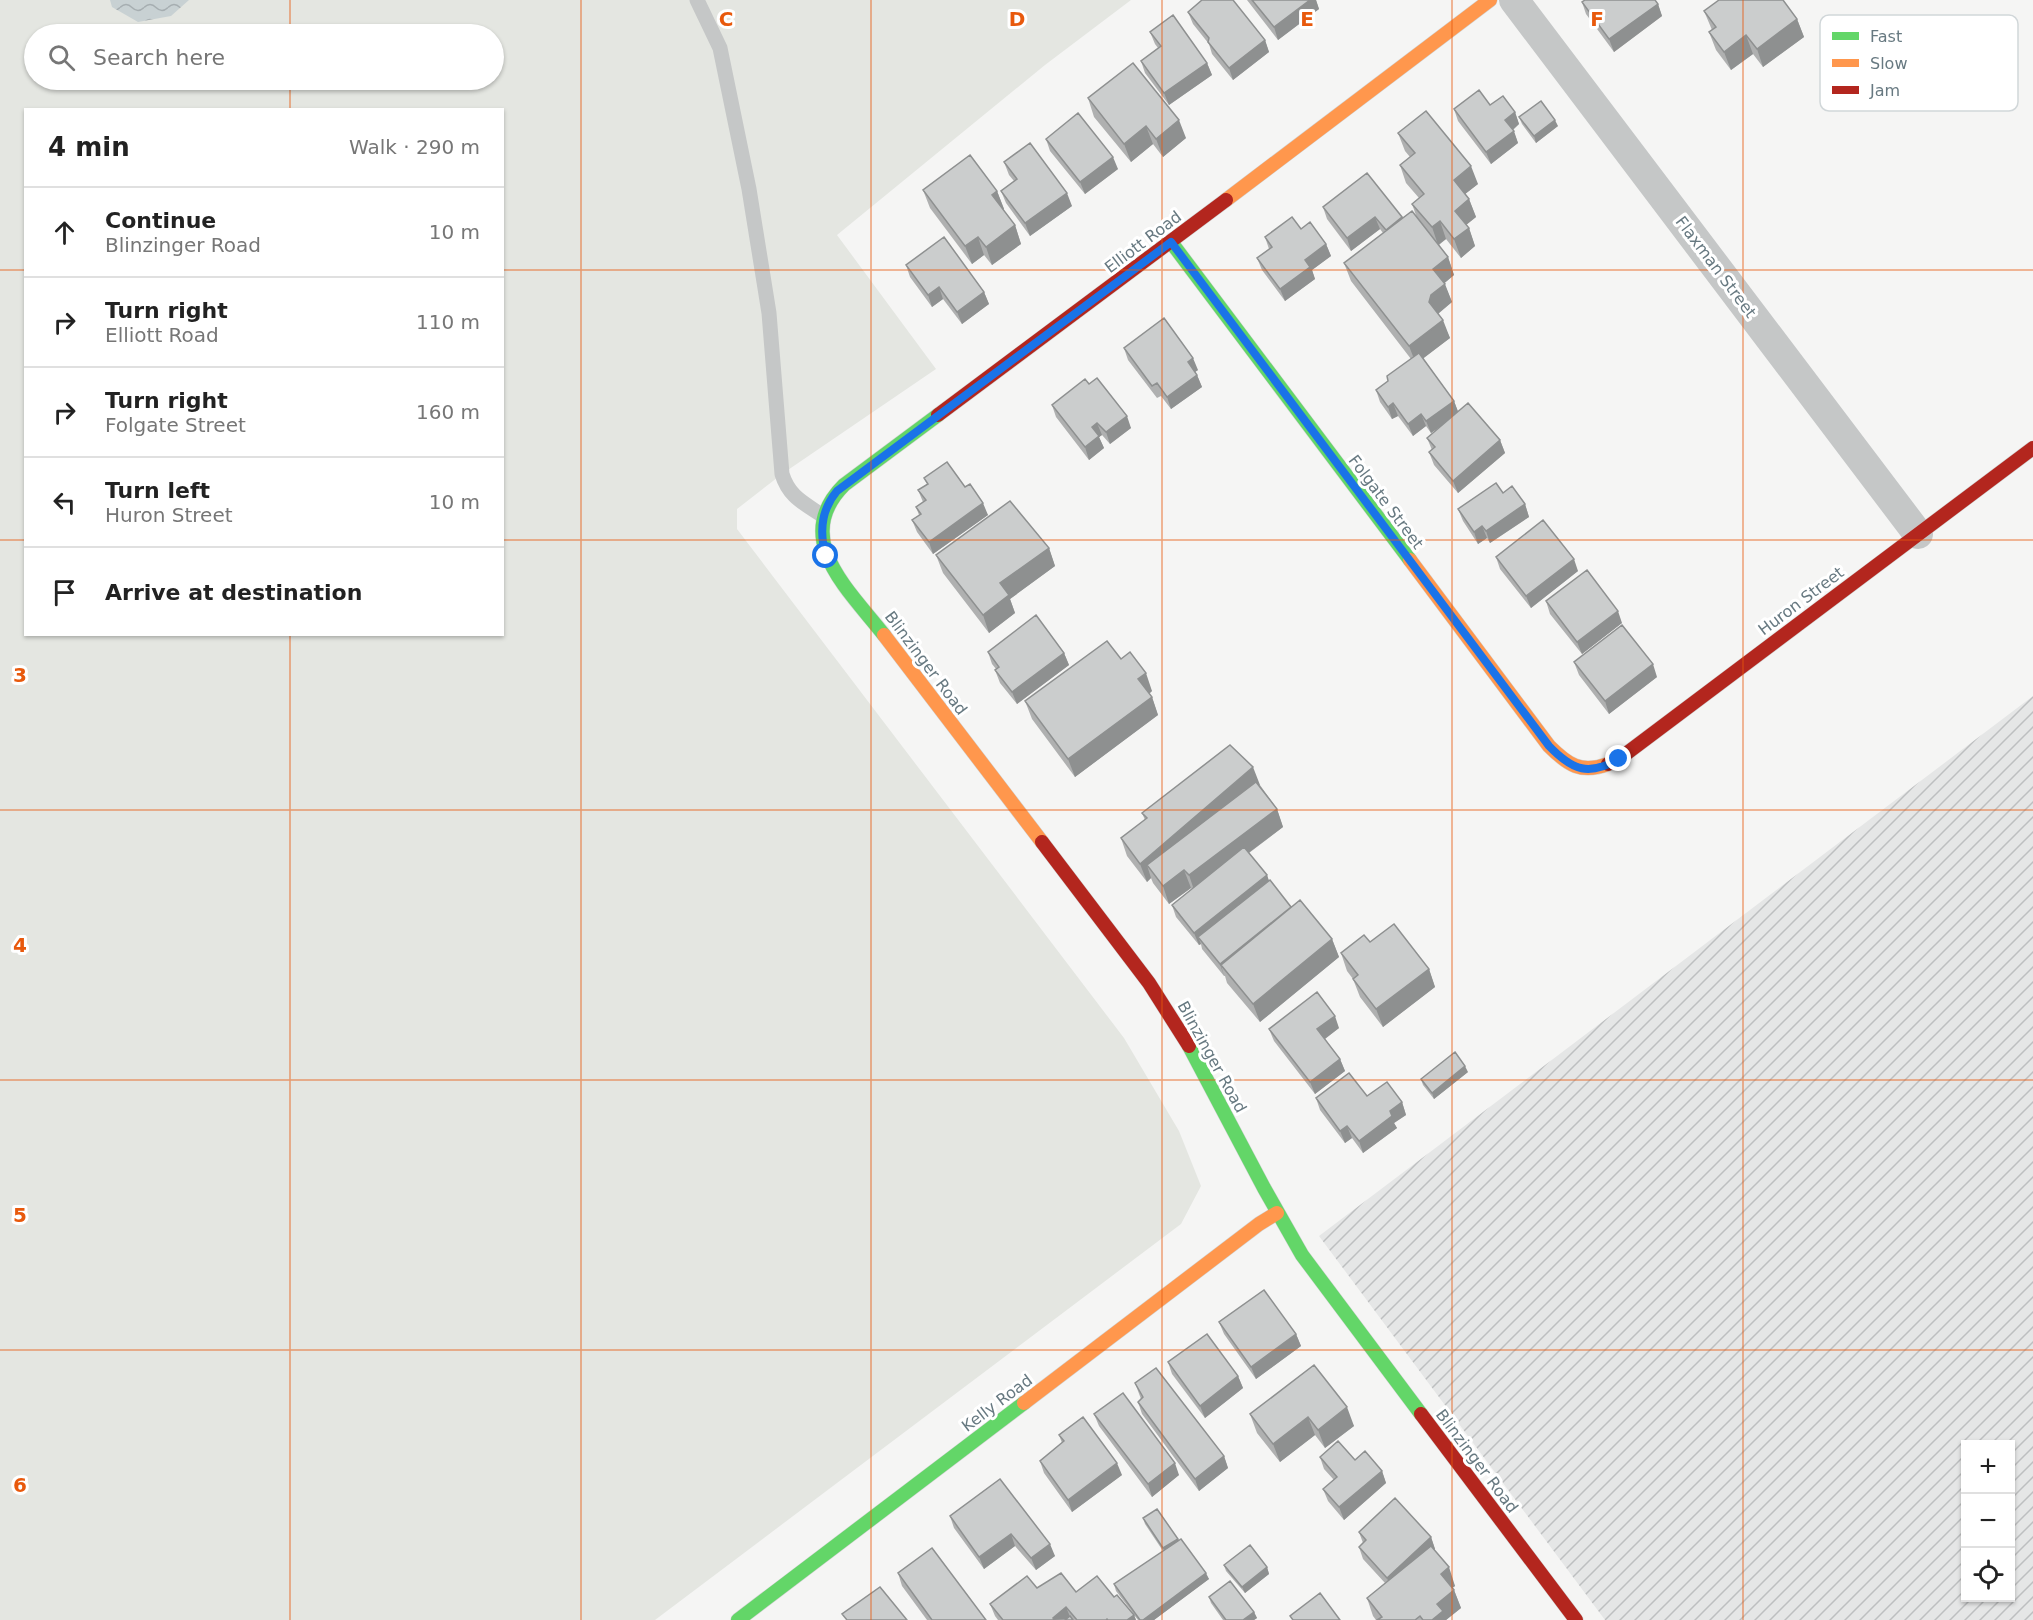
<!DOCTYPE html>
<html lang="en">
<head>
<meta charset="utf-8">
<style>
	body { margin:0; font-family:"DejaVu Sans",sans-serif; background:#f6f6f6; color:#222 }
	.controls { position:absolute; right:18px; bottom:18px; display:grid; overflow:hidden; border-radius:0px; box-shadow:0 2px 4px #0004 }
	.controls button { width:54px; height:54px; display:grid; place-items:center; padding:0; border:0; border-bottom:2px solid #e0e0e0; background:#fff; color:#222; font:30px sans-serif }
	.stop { position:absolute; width:18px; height:18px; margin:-14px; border:4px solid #1a73e8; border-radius:50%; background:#fff }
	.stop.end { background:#1a73e8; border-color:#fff; box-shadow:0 2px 6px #0008 }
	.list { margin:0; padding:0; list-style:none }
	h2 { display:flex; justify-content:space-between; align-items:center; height:78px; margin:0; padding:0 24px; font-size:26px }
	h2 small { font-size:20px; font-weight:400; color:#767676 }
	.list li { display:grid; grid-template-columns:39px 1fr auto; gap:18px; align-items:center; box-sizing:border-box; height:90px; padding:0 24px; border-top:2px solid #e0e0e0 }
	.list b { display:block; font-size:22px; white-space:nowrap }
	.list p { margin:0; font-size:20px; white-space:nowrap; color:#767676 }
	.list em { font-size:20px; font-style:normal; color:#767676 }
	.icon { flex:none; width:33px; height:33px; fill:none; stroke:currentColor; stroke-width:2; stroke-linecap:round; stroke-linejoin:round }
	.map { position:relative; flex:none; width:2033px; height:1620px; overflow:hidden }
	.search { position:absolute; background:#fff; box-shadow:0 2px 4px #0004; left:24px; top:24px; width:480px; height:66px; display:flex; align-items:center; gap:15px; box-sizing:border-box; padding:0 21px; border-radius:33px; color:#767676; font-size:22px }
	.panel { position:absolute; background:#fff; box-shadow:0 2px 4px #0004; left:24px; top:108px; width:480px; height:528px; border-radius:0px }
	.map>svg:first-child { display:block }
</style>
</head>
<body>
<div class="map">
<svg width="2033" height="1620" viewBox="0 0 2033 1620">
	<defs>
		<pattern id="industrial-furrows" width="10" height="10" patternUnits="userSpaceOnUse" patternTransform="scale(1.5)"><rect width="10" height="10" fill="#e5e6e6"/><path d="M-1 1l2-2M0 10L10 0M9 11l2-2" fill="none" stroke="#bdbfc0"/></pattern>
		<pattern id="water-waves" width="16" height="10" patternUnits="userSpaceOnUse" patternTransform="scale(1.5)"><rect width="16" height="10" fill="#c8d1d3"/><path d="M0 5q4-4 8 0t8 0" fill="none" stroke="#a6aeb1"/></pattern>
	</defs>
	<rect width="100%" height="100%" fill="#f5f5f4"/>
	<path fill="url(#industrial-furrows)" fill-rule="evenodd" d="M2033,696V1620H1605L1319,1236ZM1966,1444H2010V1598H1966Z"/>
	<path fill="#e4e6e1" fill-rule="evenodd" d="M0,0H1131L1045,65L837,235L936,369L782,474L737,509V529L1124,1038L1179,1131L1201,1186L1181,1224L655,1620H0ZM34,34H494V80H34ZM26,110H502V634H26Z"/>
	<path fill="url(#water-waves)" d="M110,0H189L171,16L138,22L112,7Z"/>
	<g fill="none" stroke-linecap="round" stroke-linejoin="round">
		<g stroke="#d0d2d2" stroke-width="15">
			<path id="fast" d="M1171,242L1410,560
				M884,635C850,591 790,539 844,485L938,415
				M1189,1046L1264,1188L1302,1255L1421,1414
				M738,1620L1024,1403"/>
		</g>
		<g stroke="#d0d2d2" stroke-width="15">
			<path id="slow" d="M1226,200L1490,0
				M1410,560L1549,746C1568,765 1581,774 1608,764
				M884,635L1042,842
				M1024,1403L1259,1224L1277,1213"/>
		</g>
		<g stroke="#d0d2d2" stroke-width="15">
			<path id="jam" d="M938,415L1226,200
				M1608,764L1619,759L2033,448
				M1042,842L1149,983L1189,1046
				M1421,1414L1576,1620"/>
		</g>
		<path stroke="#c5c7c7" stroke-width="15" d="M697,0L720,48L749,189L769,313L782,474C789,497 804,503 823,516"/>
		<path stroke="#c5c7c7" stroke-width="30" d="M1514,0L1918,534"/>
		<use href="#fast" stroke="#63d668" stroke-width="14"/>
		<use href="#slow" stroke="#ff974d" stroke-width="14"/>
		<use href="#jam" stroke="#b3261e" stroke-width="14"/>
	</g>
	<path fill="#afb0b0" d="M1247,0H1316L1319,9L1278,40Z
		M1582,2L1658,4L1662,16L1614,52L1586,14Z
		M1704,11L1797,19L1804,37L1763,67L1753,54L1731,70L1716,50L1709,32L1712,30Z
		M1188,12L1265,40L1269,52L1233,80L1212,54L1209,44L1193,24Z
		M1150,32L1207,63L1212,75L1169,105L1145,73L1141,61L1158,48L1155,44Z
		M1088,98L1186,138L1163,157L1153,144L1131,162L1094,117Z
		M1490,105L1515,112L1519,124L1513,130L1518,143L1491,164L1458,121L1454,109Z
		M1519,117L1558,126L1536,143L1522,124Z
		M1398,133L1478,184L1465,194L1469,199L1476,217L1466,225L1469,228L1475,246L1461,258L1446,239L1439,245L1448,257L1454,275L1444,283L1452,302L1438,313L1450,338L1423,358L1454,401L1458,412L1500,440L1505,453L1458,493L1434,465L1429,452L1432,450L1427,438L1443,424L1431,433L1426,426L1413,436L1398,416L1392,419L1380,402L1376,390L1388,381L1411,359L1351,281L1344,263L1383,233L1380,229L1351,251L1327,219L1323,207L1402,218H1417L1412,204L1419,198L1406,183L1400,165L1410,157L1405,151Z
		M1046,139L1118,169L1085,194L1050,151Z
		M1004,162L1072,206L1030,236L1006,203L1001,191L1014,181L1009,175Z
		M923,190L997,191L1004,209L1003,210L1015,225L1021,244L992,265L984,255L972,264L930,208Z
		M1301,229L1326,244L1331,256L1312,270L1315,279L1285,301L1262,270L1257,258L1269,249L1265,237Z
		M906,265L984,292L989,304L962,324L943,299L932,307L910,277Z
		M1124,348L1198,370L1195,372L1197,375L1202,387L1171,409L1161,396L1157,398L1128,360Z
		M1089,384L1131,428L1110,444L1102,435L1099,437L1104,448L1089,460L1056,417L1052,405Z
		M924,478L965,487L988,515L933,554L917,532L912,520L919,515L916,507L923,502L918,490L927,484Z
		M1503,493L1525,504L1529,517L1490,543L1487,538L1478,544L1463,521L1458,509Z
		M1049,548L1055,566L1010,599L1015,613L989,633L943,573L936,555Z
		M1496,557L1578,571L1531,608L1500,569Z
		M1546,601L1622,623L1582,654L1550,614Z
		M988,652L1064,653L1069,665L1017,704L1000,683L995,670L996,669L992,664Z
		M1121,659L1152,691L1149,694L1152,697L1158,715L1075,777L1032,719L1025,701Z
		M1574,662L1657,677L1609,714L1579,675Z
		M1260,785L1277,809L1283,827L1249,853L1267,875L1269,881L1291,907L1332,939L1339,957L1260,1022L1227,983L1225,976H1224L1202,949L1201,944L1199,945L1176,917L1172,905L1192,889L1191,888L1169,904L1153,883L1151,878L1147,882L1127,856L1121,838L1145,820L1142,813Z
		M1370,942L1429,969L1435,987L1383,1027L1360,997L1353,979L1347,971L1341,953Z
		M1339,1028L1325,1039L1340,1059L1345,1071L1315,1094L1274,1041L1269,1029Z
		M1468,1072L1434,1099L1423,1085L1421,1079Z
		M1367,1096L1402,1102L1406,1115L1394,1123L1397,1128L1363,1153L1352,1138L1345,1143L1320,1110L1316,1098Z
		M1219,1322L1296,1334L1301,1346L1256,1379L1224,1334Z
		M1168,1362L1238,1376L1243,1388L1205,1418L1172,1374Z
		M1314,1365L1354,1426L1325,1448L1315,1435L1280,1462L1257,1433L1250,1414Z
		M1135,1383L1224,1456L1228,1468L1199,1491L1142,1414L1138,1402L1141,1399Z
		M1094,1414L1179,1475L1152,1497L1099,1426Z
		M1059,1435L1122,1475L1072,1512L1044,1473L1040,1461L1062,1443Z
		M1320,1457L1355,1460L1382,1471L1386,1483L1344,1520L1328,1501L1323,1489L1334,1480L1324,1469Z
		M1000,1479L1055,1556L1036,1570L1015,1546L984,1569L954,1528L950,1516Z
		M1143,1518L1179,1541L1209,1579L1154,1620H1138L1134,1615L1136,1620H998L995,1616L990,1604L1037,1588L1114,1597L1133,1613L1116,1591L1114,1584L1163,1551L1145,1524Z
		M1359,1532L1431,1537L1435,1549L1434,1550L1455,1586L1452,1588L1454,1590L1461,1608L1446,1620H1376L1373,1616L1367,1598L1385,1583L1363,1559L1359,1547L1363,1543Z
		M1224,1565L1267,1567L1269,1574L1245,1593L1226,1571Z
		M898,1573L986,1620H927L902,1586Z
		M1209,1597L1254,1612L1257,1618L1254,1620H1223L1211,1603Z"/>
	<path fill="#8e9090" d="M1310,0H1316L1319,9L1278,40L1274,27Z
		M1658,4L1662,16L1614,52L1609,39Z
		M1797,19L1804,37L1763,67L1757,49Z
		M1746,35L1753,54L1731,70L1724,52Z
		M1265,40L1269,52L1233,80L1229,68Z
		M1207,63L1212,75L1169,105L1164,93Z
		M1515,112L1519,124L1510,132L1505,120Z
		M1179,120L1186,138L1163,157L1156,139Z
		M1555,120L1558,126L1536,143L1534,136Z
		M1146,126L1153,144L1131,162L1124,144Z
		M1514,131L1518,143L1491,164L1486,152Z
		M1113,157L1118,169L1085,194L1080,182Z
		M1471,166L1478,184L1460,198L1454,180Z
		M997,191L1004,209L999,213L992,195Z
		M1067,193L1072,206L1030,236L1025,223Z
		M1469,199L1476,217L1461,229L1455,211Z
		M1375,217L1380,229L1351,251L1347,238Z
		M1440,221L1446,239L1438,245L1432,227Z
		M1015,225L1021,244L992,265L986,247Z
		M1469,228L1475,246L1461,258L1454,239Z
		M978,237L984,255L972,264L965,246Z
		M1326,244L1331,256L1312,270L1315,279L1285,301L1280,289L1305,260Z
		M1448,257L1454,275L1440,287L1433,269Z
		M1445,284L1452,302L1438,314L1429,302L1431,295Z
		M939,287L943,299L932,307L928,295Z
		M984,292L989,304L962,324L957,312Z
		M1443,320L1450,338L1416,364L1409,346Z
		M1193,358L1198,370L1192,374L1188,362Z
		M1197,375L1202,387L1171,409L1167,397Z
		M1454,401L1459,414L1431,433L1426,421Z
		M1393,403L1398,416L1392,419L1388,407Z
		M1421,414L1426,426L1413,436L1408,424Z
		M1127,416L1131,428L1110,444L1106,432Z
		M1097,423L1102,435L1099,437L1104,448L1089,460L1085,447L1092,427Z
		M1500,440L1505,453L1458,493L1453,481Z
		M983,503L988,515L933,554L929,542Z
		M1525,504L1529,517L1490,543L1486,531Z
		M1482,526L1487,538L1478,544L1474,532Z
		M1049,548L1055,566L1010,599L1015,613L989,633L983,615L1000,583Z
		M1574,559L1578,571L1531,608L1526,596Z
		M1618,611L1622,623L1582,654L1577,642Z
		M1064,653L1069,665L1017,704L1012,692Z
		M1653,664L1657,677L1609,714L1605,701Z
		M1146,673L1152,691L1145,697L1138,679Z
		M1152,697L1158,715L1075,777L1068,759Z
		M1253,767L1260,785L1155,875L1147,865L1151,878L1147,882L1140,864Z
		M1277,809L1283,827L1195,893L1189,875Z
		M1184,870L1191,888L1169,904L1163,886Z
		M1267,875L1271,887L1198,937L1201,944L1199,945L1194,933Z
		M1292,908L1221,965L1224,976L1220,964Z
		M1332,939L1339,957L1260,1022L1253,1004Z
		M1429,969L1435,987L1383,1027L1376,1009Z
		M1335,1016L1339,1028L1322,1041L1317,1029Z
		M1340,1059L1345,1071L1315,1094L1310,1082Z
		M1465,1066L1468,1072L1434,1099L1432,1093Z
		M1402,1102L1406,1115L1394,1123L1397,1128L1363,1153L1359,1141L1390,1111Z
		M1347,1126L1352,1138L1345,1143L1340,1131Z
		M1296,1334L1301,1346L1256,1379L1251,1367Z
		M1238,1376L1243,1388L1205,1418L1200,1406Z
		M1347,1407L1354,1426L1325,1448L1318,1430Z
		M1308,1417L1315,1435L1280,1462L1273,1444Z
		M1224,1456L1228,1468L1199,1491L1195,1479Z
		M1117,1463L1122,1475L1072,1512L1068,1500Z
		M1175,1463L1179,1475L1152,1497L1148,1484Z
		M1382,1471L1386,1483L1344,1520L1339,1507Z
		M1011,1534L1015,1546L984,1569L979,1557Z
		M1431,1537L1435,1549L1391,1590L1387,1578Z
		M1178,1539L1180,1545L1166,1554L1163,1548Z
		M1050,1544L1055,1556L1036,1570L1031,1558Z
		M1267,1567L1269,1574L1245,1593L1242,1587Z
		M1449,1567L1455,1586L1447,1592L1441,1574Z
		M1206,1573L1209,1579L1154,1620H1143Z
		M1454,1590L1461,1608L1446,1620H1432L1437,1604Z
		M1066,1607L1071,1619L1054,1620L1053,1618Z
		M1254,1612L1257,1618L1254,1620H1243Z
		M1134,1615L1136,1620H1127Z"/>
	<path fill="#cbcdcd" stroke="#8e9090" stroke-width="1.5" d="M1202,0H1233L1265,40L1229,68L1208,42L1209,38L1188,12Z
		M1252,0H1310L1274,27Z
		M1585,0H1655L1658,4L1609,39L1582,2Z
		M1719,0H1783L1797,19L1757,49L1746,35L1724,52L1709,32L1716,27L1704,11Z
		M1173,15L1207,63L1164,93L1141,61L1161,46L1150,32Z
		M1133,63L1179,120L1156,139L1146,126L1124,144L1088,98Z
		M1479,90L1490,105L1503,96L1515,112L1505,120L1514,131L1486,152L1454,109Z
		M1541,101L1555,120L1534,136L1519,117Z
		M1426,111L1471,166L1454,180L1469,199L1455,211L1469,228L1454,239L1440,221L1432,227L1412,204L1424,194L1400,165L1415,153L1398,133Z
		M1078,113L1113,157L1080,182L1046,139Z
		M1030,143L1067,193L1025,223L1001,191L1017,179L1004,162Z
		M970,155L997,191L992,195L1015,225L986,247L978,237L965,246L923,190Z
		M1367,173L1402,217L1386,230L1375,217L1347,238L1323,207Z
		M1412,211L1448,257L1433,269L1445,284L1431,295L1429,302L1443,320L1409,346L1344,263Z
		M1292,217L1301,229L1310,222L1326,244L1305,260L1310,267L1280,289L1257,258L1272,247L1265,237Z
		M944,237L984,292L957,312L939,287L928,295L906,265Z
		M1164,318L1193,358L1188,362L1197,375L1167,397L1157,383L1152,386L1124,348Z
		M1419,353L1454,401L1426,421L1421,414L1408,424L1393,403L1388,407L1376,390L1388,381L1387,376Z
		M1097,378L1127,416L1106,432L1097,423L1092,427L1099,436L1085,447L1052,405L1085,379L1089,384Z
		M1468,403L1500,440L1453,481L1429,452L1435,447L1427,438Z
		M947,462L965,487L970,484L983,503L929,542L912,520L921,514L916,507L926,500L918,490L928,484L924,478Z
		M1496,483L1503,493L1512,486L1525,504L1486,531L1482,526L1474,532L1458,509Z
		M1010,501L1049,548L1000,583L1009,595L983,615L936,555Z
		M1543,520L1574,559L1526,596L1496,557Z
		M1587,570L1618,611L1577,642L1546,601Z
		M1036,615L1064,653L1012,692L995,670L999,667L988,652Z
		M1622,625L1653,664L1605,701L1574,662Z
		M1107,641L1121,659L1130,652L1146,673L1138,679L1152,697L1068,759L1025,701Z
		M1230,745L1253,767L1140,864L1121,838L1147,818L1142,813Z
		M1256,782L1277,809L1189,875L1184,870L1163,886L1147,865Z
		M1244,847L1267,875L1194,933L1172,905Z
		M1270,880L1291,907L1220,964L1198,937Z
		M1300,900L1332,939L1253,1004L1221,965Z
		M1394,924L1429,969L1376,1009L1353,979L1358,975L1341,953L1364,935L1370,942Z
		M1317,992L1335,1016L1317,1029L1340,1059L1310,1082L1269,1029Z
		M1455,1052L1465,1066L1432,1093L1421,1079Z
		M1349,1073L1367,1096L1387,1082L1402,1102L1390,1111L1392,1116L1359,1141L1347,1126L1340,1131L1316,1098Z
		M1264,1290L1296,1334L1251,1367L1219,1322Z
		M1207,1334L1238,1376L1200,1406L1168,1362Z
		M1314,1365L1347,1407L1318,1430L1308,1417L1273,1444L1250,1414Z
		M1156,1368L1224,1456L1195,1479L1138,1402L1143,1397L1135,1383Z
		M1123,1393L1175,1463L1148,1484L1094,1414Z
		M1083,1417L1117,1463L1068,1500L1040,1461L1064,1441L1059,1435Z
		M1338,1441L1355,1460L1365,1451L1382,1471L1339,1507L1323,1489L1337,1477L1320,1457Z
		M1000,1479L1050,1544L1031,1558L1011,1534L979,1557L950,1516Z
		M1395,1498L1431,1537L1387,1578L1359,1547L1366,1540L1359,1532Z
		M1157,1509L1178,1539L1163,1548L1143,1518Z
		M1181,1539L1206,1573L1143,1620H1140L1114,1584Z
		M1250,1545L1267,1567L1242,1587L1224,1565Z
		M1431,1546L1449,1567L1441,1574L1454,1590L1437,1604L1443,1611L1432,1620H1423L1420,1616L1415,1620H1377L1382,1617L1367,1598Z
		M932,1548L986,1620H932L898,1573Z
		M1061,1573L1076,1592L1097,1576L1114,1597L1117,1595L1134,1615L1127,1620H1108L1107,1619L1106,1620H1077L1066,1607L1053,1618L1054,1620H1003L990,1604L1027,1576L1037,1588Z
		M1230,1581L1254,1612L1243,1620H1226L1209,1597Z
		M880,1587L907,1620H847L842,1614Z
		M1320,1593L1340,1620H1293L1290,1616Z
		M1070,1616L1073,1620H1065Z"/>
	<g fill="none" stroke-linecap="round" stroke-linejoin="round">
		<path stroke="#1a73e8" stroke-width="8" d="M826,556C819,532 821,510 837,491L1171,242L1549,746C1573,771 1589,776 1619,759"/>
	</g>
	<path fill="none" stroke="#e8590c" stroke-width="1.5" stroke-opacity="0.55" d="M290,0V34M581,0V1620M871,0V1620M1162,0V1620M1452,0V1620M1743,0V1620M290,80V110M0,270H26M502,270H2033M0,540H26M502,540H2033M290,634V1620M0,810H2033M0,1080H2033M0,1350H2033"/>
	<g text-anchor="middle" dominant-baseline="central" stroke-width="6" stroke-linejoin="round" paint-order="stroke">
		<g font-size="16" fill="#677981" stroke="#fff">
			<text transform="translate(1143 242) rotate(-37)">Elliott Road</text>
			<text transform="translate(1716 267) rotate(53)">Flaxman Street</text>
			<text transform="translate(1386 502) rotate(53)">Folgate Street</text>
			<text transform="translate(1801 601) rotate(-37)">Huron Street</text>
			<text transform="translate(926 663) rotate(53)">Blinzinger Road</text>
			<text transform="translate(1212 1057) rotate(61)">Blinzinger Road</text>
			<text transform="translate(997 1403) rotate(-37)">Kelly Road</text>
			<text transform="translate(1477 1461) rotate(53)">Blinzinger Road</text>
		</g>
	</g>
	<rect x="1820" y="15" width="198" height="96" rx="9" fill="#fff" stroke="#d1d7d9" stroke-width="1.5"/>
	<rect x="1832" y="32" width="27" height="8" fill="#63d668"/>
	<rect x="1832" y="59" width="27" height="8" fill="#ff974d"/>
	<rect x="1832" y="86" width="27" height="8" fill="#b3261e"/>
	<g font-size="16" fill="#677981">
		<text x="1870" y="42">Fast</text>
		<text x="1870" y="69">Slow</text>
		<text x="1870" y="96">Jam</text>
	</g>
	<g font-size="20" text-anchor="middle" font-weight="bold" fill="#e8590c" stroke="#fff" stroke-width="6" stroke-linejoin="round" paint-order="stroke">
		<text x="726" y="26">C</text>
		<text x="1017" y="26">D</text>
		<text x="1307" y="26">E</text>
		<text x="1597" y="26">F</text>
		<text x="20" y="682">3</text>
		<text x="20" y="952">4</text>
		<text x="20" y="1222">5</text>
		<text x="20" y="1492">6</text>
	</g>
</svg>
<div class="controls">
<button>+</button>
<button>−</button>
<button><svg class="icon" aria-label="locate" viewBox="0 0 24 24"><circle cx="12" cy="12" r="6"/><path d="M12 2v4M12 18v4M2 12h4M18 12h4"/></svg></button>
</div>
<div class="stop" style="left:826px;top:556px"></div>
<div class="stop end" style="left:1619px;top:759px"></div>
<div class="search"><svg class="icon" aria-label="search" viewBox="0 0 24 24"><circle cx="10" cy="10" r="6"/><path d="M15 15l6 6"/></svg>Search here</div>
<section class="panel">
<h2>4 min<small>Walk · 290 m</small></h2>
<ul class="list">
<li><svg class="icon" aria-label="ahead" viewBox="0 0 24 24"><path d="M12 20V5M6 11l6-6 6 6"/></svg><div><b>Continue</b><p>Blinzinger Road</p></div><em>10 m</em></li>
<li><svg class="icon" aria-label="right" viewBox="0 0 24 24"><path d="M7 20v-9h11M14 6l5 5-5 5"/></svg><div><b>Turn right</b><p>Elliott Road</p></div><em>110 m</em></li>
<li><svg class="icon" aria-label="right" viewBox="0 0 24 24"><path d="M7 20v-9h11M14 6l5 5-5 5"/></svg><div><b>Turn right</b><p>Folgate Street</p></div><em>160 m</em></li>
<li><svg class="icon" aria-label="left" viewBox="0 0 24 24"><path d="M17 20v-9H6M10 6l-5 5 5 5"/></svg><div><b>Turn left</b><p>Huron Street</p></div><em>10 m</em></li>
<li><svg class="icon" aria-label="arrive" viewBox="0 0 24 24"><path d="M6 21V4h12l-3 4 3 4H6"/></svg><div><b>Arrive at destination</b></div></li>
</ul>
</section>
</div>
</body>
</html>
